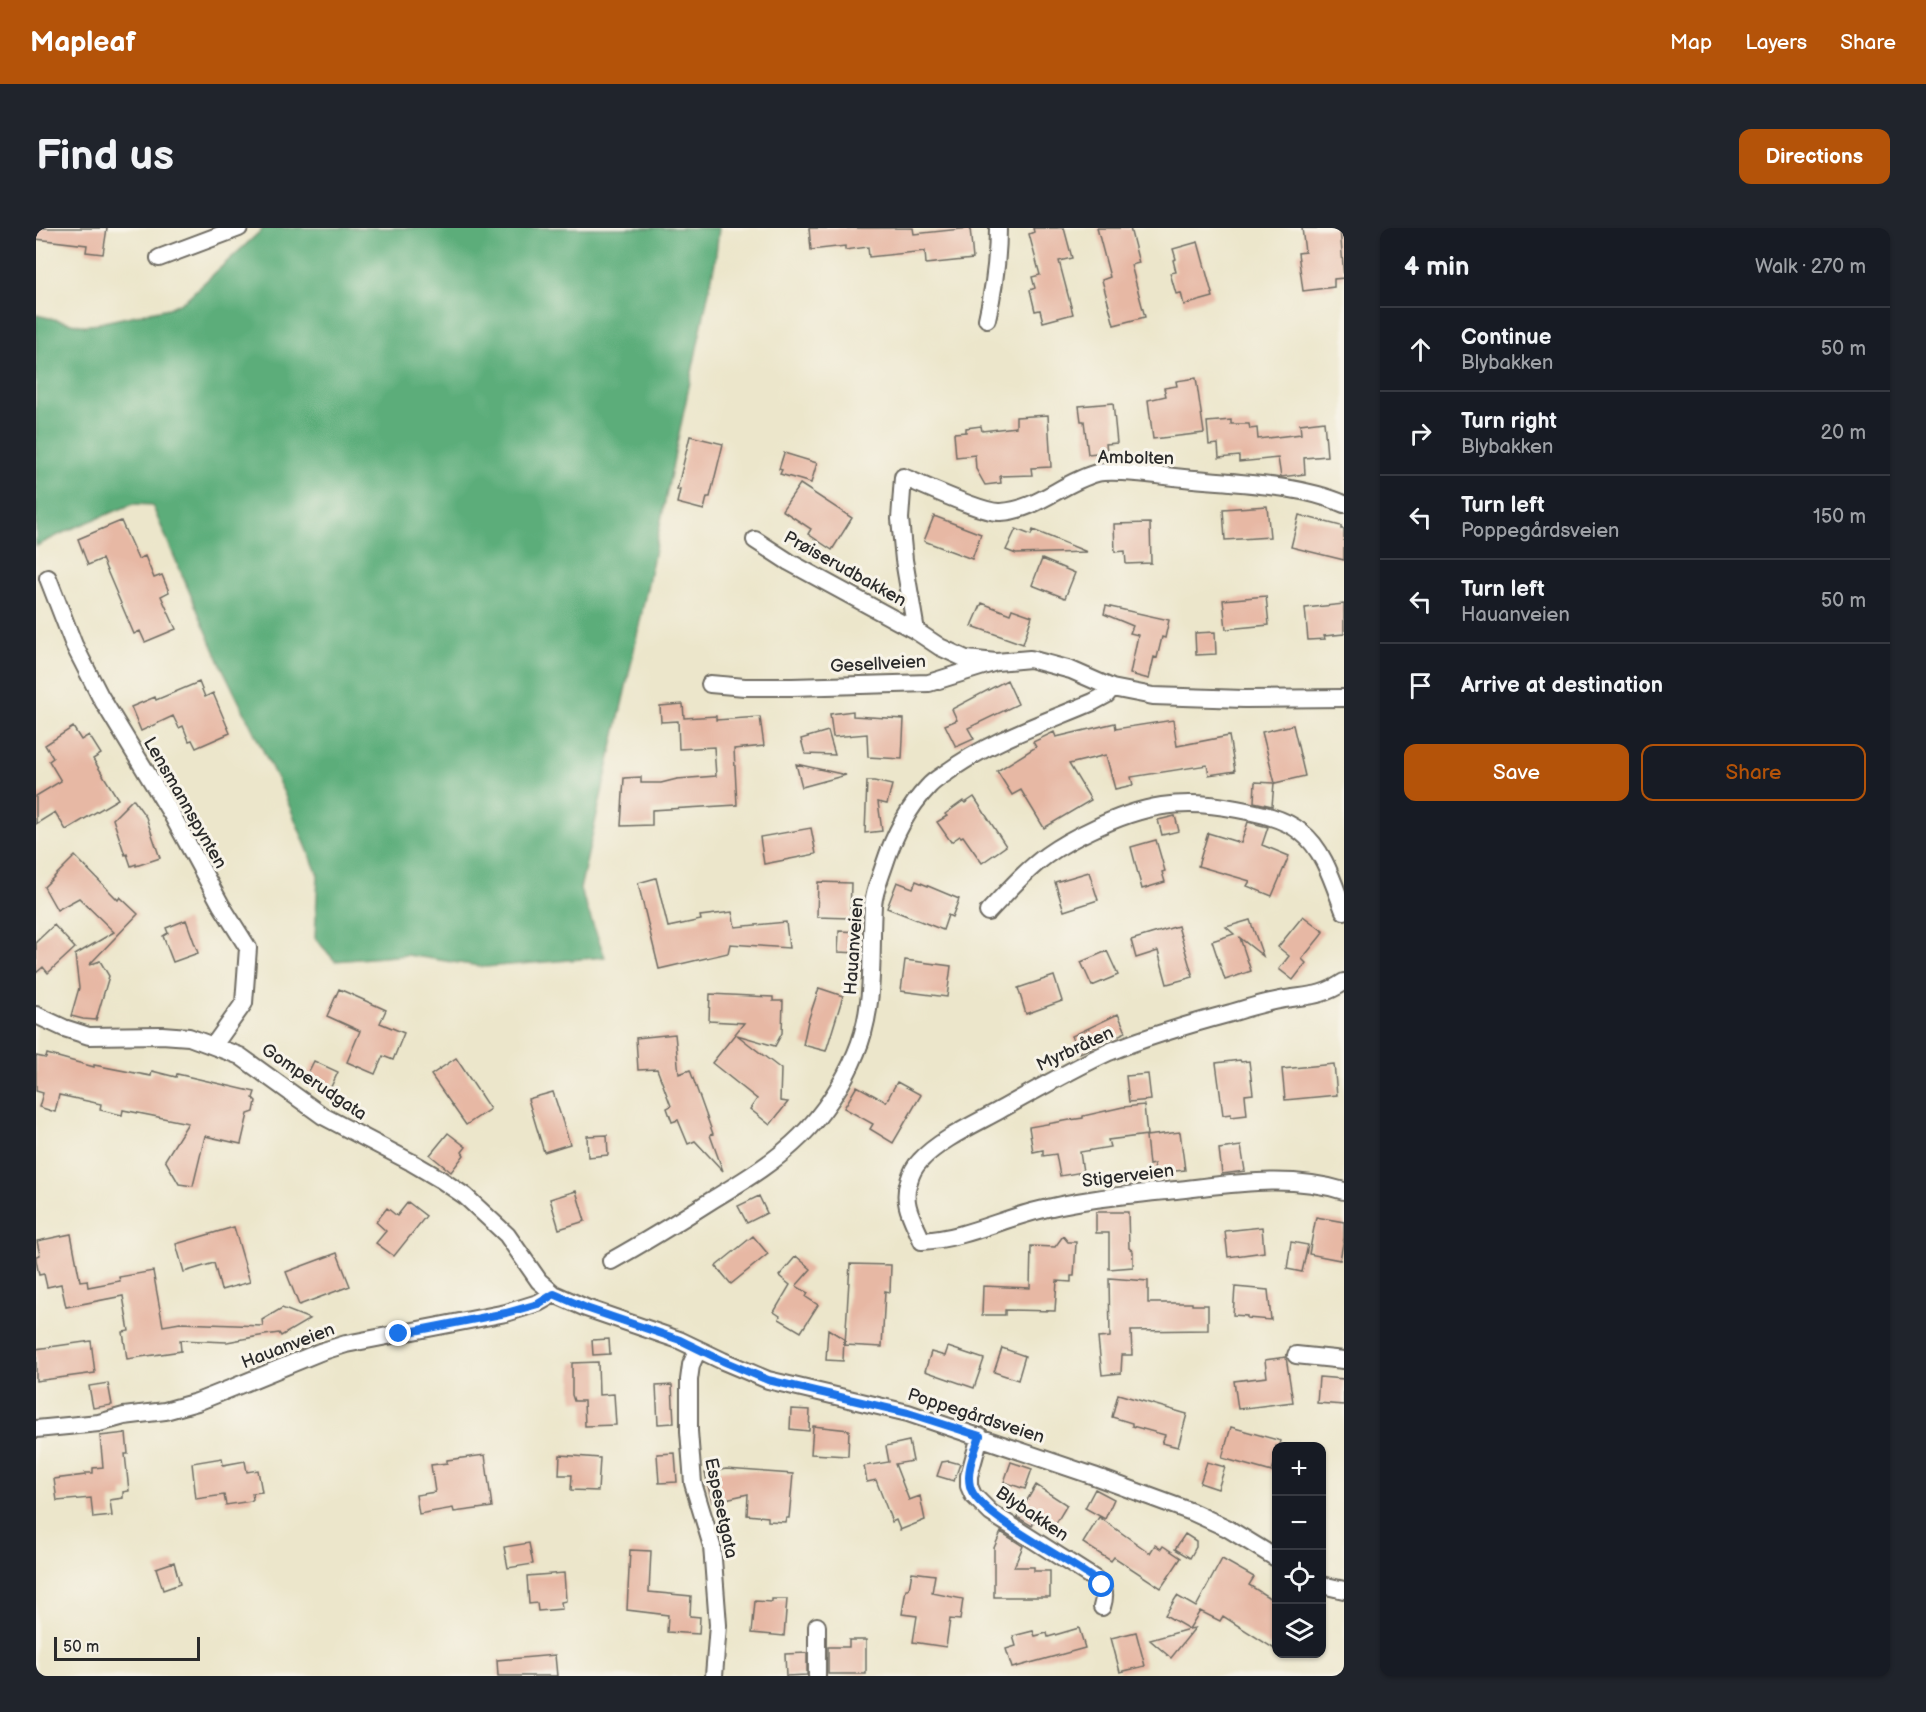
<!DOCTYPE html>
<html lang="en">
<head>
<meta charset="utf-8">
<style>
	body { margin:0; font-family:"Balsamiq Sans",sans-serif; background:#20242c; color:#f1f3f6 }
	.controls { position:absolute; right:18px; bottom:18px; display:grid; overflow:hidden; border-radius:12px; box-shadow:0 2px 4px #0004 }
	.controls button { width:54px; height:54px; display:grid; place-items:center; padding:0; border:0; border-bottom:2px solid #363941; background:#171b24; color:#f1f3f6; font:30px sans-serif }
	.scale { position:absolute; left:18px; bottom:15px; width:146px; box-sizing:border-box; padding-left:6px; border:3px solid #2b2b2b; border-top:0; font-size:16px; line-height:21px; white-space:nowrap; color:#2b2b2b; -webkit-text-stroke:4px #f7f3e8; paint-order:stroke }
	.stop { position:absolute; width:18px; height:18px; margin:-14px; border:4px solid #1a73e8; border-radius:50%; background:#fff }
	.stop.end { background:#1a73e8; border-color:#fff; box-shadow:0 2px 6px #0008 }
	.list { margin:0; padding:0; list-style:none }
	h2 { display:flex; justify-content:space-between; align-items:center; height:78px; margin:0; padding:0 24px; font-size:26px }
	h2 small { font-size:20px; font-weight:400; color:#9ea1a6 }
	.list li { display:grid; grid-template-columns:39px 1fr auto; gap:18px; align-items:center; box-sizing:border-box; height:84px; padding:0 24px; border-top:2px solid #363941 }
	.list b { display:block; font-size:22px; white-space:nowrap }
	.list p { margin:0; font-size:20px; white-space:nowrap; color:#9ea1a6 }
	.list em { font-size:20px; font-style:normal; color:#9ea1a6 }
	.actions { display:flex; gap:12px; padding:18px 24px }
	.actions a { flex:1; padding:14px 0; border:2px solid #b45309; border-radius:12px; text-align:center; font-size:21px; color:#b45309 }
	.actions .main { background:#b45309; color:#fff }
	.icon { flex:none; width:33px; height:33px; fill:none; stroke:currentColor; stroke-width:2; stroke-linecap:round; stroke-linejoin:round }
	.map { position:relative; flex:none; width:1308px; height:1448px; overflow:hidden; border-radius:12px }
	header { display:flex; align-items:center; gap:36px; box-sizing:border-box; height:84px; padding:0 30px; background:#b45309; color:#fff }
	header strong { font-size:28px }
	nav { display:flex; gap:33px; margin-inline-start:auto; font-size:21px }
	.intro { display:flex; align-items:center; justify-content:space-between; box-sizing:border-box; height:144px; padding:0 36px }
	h1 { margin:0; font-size:42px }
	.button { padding:15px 27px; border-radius:12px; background:#b45309; color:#fff; font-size:21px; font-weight:700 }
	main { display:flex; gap:36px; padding:0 36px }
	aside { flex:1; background:#171b24; border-radius:12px; box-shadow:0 2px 4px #0004 }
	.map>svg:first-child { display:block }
</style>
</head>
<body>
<header>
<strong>Mapleaf</strong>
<nav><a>Map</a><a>Layers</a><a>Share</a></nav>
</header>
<div class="intro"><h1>Find us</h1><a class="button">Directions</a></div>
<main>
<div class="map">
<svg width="1308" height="1448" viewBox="0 0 1308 1448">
	<rect width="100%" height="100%" fill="#f7f3e8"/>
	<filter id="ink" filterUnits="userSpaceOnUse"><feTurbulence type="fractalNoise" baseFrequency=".0167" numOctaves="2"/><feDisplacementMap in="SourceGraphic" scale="12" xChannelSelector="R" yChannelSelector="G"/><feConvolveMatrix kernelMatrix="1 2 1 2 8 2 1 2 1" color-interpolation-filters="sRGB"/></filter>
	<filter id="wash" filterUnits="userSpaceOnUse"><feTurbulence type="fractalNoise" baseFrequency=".008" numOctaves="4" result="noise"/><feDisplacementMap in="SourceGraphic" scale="24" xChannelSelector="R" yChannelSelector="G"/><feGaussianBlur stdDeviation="1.35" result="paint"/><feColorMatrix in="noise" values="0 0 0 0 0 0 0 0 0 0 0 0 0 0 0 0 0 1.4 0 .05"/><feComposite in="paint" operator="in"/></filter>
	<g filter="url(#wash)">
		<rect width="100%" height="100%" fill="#ece6cb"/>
		<path fill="#5bad7a" stroke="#436c52" stroke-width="1.5" d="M228,0H683L679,34L594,441L544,661L569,729L449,739L371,727L299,733L279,710L282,647L248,565L184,435L116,277L97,276L35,301L0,318V87L49,98L133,80L148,73Z"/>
		<g id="blocks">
			<path fill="#e7b8a4" d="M0,0H71L67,26L50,24L51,17L0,11Z
				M773,0H877L878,6L934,0L937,31L890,36L889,23L833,29L832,19L809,22V18L775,22Z
				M997,0H1028L1036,30L1023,33L1037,86L1007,94L1004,82L999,83L994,62L999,60L996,49L1004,47L993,6L998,4Z
				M1061,0H1094L1103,35L1095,37L1109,89L1078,97L1066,52L1074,49Z
				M1266,0H1304L1308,50L1298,51V59L1267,63L1262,25L1269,24Z
				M1162,14L1177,69L1148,77L1145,65L1140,66L1134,45L1140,44L1137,32L1140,31L1137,21Z
				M1160,150L1168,205L1117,211L1112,172L1130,168L1128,160L1141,158L1140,153Z
				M1077,175L1081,215L1070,216L1071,224L1052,226L1048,193H1045L1043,178Z
				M1012,187L1015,239L995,240L996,247L964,248L965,255L949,257L940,241L939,227L920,229L918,205L930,204V200L945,198L946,203L980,199V189Z
				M1195,192V196H1213L1214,201L1221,200L1222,211L1265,206L1264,196L1288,193L1291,228L1268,230L1269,246L1245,249L1242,230L1203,234V228L1183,230L1182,216L1173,217L1171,194Z
				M654,208L687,216L674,269H671L668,282L641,275L644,262H641Z
				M748,225L781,235L775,255L744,246L746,242L743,241Z
				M764,256L816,290L796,322L772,306L775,301L746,282Z
				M1231,278L1234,309L1189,312L1187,281Z
				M1263,287L1305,298V301H1308V332L1255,319Z
				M898,288L945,306L936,331L888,313Z
				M85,293L102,331L109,328L118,350L126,347L133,364L125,368L140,401L109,414L104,403L98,406L66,331L52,337L42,311Z
				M1114,295L1115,335L1090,336L1089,323L1079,324L1078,296Z
				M980,301L995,307L997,302L1051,324L980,326L970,322Z
				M1006,331L1039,345L1029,370L996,357Z
				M1230,368L1233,397L1190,401L1187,372Z
				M946,375L974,386L976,381L996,388L987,416L936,398Z
				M1308,376V406L1288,408L1289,411L1272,412L1269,380Z
				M1070,378L1133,392L1129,410L1126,409L1121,430L1118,429L1113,451L1094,446L1102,407L1094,405L1097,398L1068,386Z
				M1179,404L1180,426L1160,427L1159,405Z
				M971,452L982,476L932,500L938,511L920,519L909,497L921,492L916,481Z
				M163,454L169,469L177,465L194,505L160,520L156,512L153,513L147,498L143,500L137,488L105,503L95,479L119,469L120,472Z
				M647,476L648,490L680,488V492L724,489L728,518L698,521L701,577L616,582V597L585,598L588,550L605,549V555H625L641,551L680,548L678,519L643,521L642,493L625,494L624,478Z
				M817,483V488L868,491L866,531L832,529L831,506L797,509L794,486Z
				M1137,492L1141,518L1193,508L1199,543L1173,547L1171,537L1095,549L1097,557L1079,561L1070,527L1033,536L1055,572L1008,600L985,562L976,567L961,543L1000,519L997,514L1018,504L1020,509L1079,495L1080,501Z
				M1257,497L1269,548L1239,555L1226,504Z
				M37,499L45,512L53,507L65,526L57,531L82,571L30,602L19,584L0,596V568L25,553L13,533L17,530L9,517Z
				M792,503L799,527L769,526L765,511Z
				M760,536L810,547L766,559Z
				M831,553H838L856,557L851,576L842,574L846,603L829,605Z
				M1219,554L1238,555L1236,578L1218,574Z
				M938,569L970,618L946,635L927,608L925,609L924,608L915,614L901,594L911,588L909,586L927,573L929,575Z
				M97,571L110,589L124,630L100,638V636L95,638L91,626L89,627L77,591Z
				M1139,588L1143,603L1126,607L1122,592Z
				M1212,594L1232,599L1226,617L1253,628L1236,668L1211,658L1214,653L1162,638L1172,605L1205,615Z
				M775,600L780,626L728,636L724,609Z
				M1120,612L1129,643L1126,644L1129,654L1106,661L1095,619Z
				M39,628L82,672L84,669L102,686L53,737L64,733L73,748L60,792L47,791L35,788L43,760L39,727L78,704L43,670L21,682L8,659Z
				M1053,644L1062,672L1028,683L1019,654Z
				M620,650L632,699L665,692L664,688L696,684L699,699L750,694L753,720L694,716L692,725L623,741L602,655Z
				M880,653L923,671L916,689L912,687L907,702L851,680L861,654L877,660Z
				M782,654L815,655L814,690L781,689Z
				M1267,688L1288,704L1266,731L1270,735L1257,752L1243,741L1253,728L1242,719Z
				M150,692L162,725L137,734L127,708L132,705L130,700Z
				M1214,692L1227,728L1204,710L1215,743L1189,752L1176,713L1198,706L1190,699Z
				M18,697L39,720L12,745L7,739L0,745V714Z
				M1142,698L1157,749L1131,756L1122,723L1100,730L1095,712Z
				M803,703L824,704L823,725L802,724Z
				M1071,723L1082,747L1056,758L1045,734Z
				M869,732L915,738L911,769L865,763Z
				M1018,748L1026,773L990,786L982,760Z
				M783,760L807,768L790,823L767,817L772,793Z
				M303,761L350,782L344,795L368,805L357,832L347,828L339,846L311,834L324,803L291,788Z
				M674,766L737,769V773H747L746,805L739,818L701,807L745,841L744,873L752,874L734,897L714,881L721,871L676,835L708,795L673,793Z
				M1082,786L1090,804L1044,825L1036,808Z
				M639,806L643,846L654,842L677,906L674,907L687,943L659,913L652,916L642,892L636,894L631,880L635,878L621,841L602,842L600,810Z
				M11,826L58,839V837L115,848L116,843L140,849L141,846L219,864L217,870L220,873L218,884L212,886L205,916L169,908L157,958L143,956L129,932L152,895L87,882L86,887L64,882L65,876L23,867L19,884L3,879L7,865L0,863V828L10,830Z
				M420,830L454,881L430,897L395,847Z
				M1204,832L1205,834L1213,833L1217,866L1209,867L1211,887L1195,889V886L1187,887L1180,835Z
				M278,833L302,844L292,865L268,853Z
				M1298,836L1301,867L1249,872L1246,841Z
				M1112,846L1115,872L1093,874L1090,848Z
				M861,854L885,867L857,915L834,901L837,896L808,880L821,858L850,874Z
				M517,864L534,916L508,924L492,871Z
				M1108,877L1111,907L1072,912L1074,919L1044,924L1047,944L1024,948L1020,926L1007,928V922L997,924L993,899L1034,892L1047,890V888L1087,879Z
				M1144,904L1149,942L1119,945L1118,936L1113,937L1110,908Z
				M412,905L430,919L426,924L428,927L415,944L394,927Z
				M571,907L572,927L552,929L551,908Z
				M1205,918L1209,943L1186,946L1183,921Z
				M540,963L549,993L523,1001L514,971Z
				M723,968L731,985L711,995L702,978Z
				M372,974L390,988L358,1028L340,1015L350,1003L340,994L351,980L361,988Z
				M1060,984H1092L1093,1020L1097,1023V1039L1073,1041V1005H1060Z
				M1280,989L1308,994V1010L1304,1032L1273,1026Z
				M198,999L214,1054L185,1062L178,1035L148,1044L140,1016Z
				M1226,999L1228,1024L1192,1029L1189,1003Z
				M35,1006L44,1053L51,1052L52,1059L84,1053L83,1049L117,1043L127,1098L144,1095L227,1098L226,1092L246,1080L274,1091L245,1108L243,1105L229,1107L191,1114L144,1112L145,1123L91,1131L87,1104L93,1103L87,1068L30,1079L25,1056L11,1059L8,1046L3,1047L0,1032V1028L4,1027L1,1013Z
				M717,1008L732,1026L695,1056L680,1038Z
				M1027,1008L1032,1014H1040L1038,1048H1035V1054L1021,1053L1019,1083L969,1082V1087H946L947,1058L994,1060L995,1018L1019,1019Z
				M1255,1014L1272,1017L1266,1044L1251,1041Z
				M301,1025L314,1058L263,1077L250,1044Z
				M760,1028L775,1041L760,1058L772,1065L770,1069L782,1077L765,1104L743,1091L744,1088L738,1084L754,1057L743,1048Z
				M814,1036L855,1037L854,1064L849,1063L846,1119L809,1117Z
				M1073,1050L1112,1053V1075H1156V1077H1172V1102L1095,1103L1096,1127H1086L1085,1145L1066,1147L1062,1110L1074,1109Z
				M1199,1059L1232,1062L1235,1092L1211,1090V1088L1197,1087Z
				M792,1101L808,1111L807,1133L790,1132Z
				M573,1111L574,1126L557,1127L556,1112Z
				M55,1113L59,1145L0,1153V1121Z
				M912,1119L948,1131L938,1160L889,1143L895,1124L909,1128Z
				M966,1120L989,1128L982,1152L958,1144Z
				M1250,1129L1257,1174L1202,1181L1198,1153L1231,1149L1229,1132Z
				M562,1134L563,1167L578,1166L580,1197L549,1198L548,1173H538L536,1167V1135Z
				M1283,1149L1308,1151V1177L1281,1175Z
				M72,1155L76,1177L57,1180L53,1158Z
				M636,1157L638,1195L622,1196L620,1158Z
				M1082,1166L1151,1186L1142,1219L1126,1215L1129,1207L1096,1198V1195L1076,1189Z
				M755,1181L774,1182L773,1203L754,1201Z
				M777,1198L813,1202L812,1228L775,1226Z
				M1195,1199L1245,1213L1243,1218H1240V1228L1236,1244L1186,1230Z
				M90,1205L92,1226H89L93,1263L87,1264V1270L74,1272L76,1288L57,1290L55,1270L21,1273L18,1251L49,1247V1245H57V1240L67,1239L64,1208Z
				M873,1213L877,1233L859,1236L873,1272L884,1268L889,1292L864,1302L860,1292L856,1294L840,1252L831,1254L828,1238L853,1234L850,1218Z
				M639,1225L641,1254L623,1255L621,1226Z
				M449,1227L456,1279L418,1284L417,1280L383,1286L380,1267L399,1264L395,1237L411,1235V1232Z
				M524,1227L564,1230L562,1263L535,1262L536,1247H523Z
				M186,1230L187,1237L209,1233L211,1244L222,1242L226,1264L216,1265L217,1271L215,1273L190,1277L188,1267L160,1271L156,1235Z
				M913,1233L924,1236L918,1253L901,1248L906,1234Z
				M975,1234L996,1241L989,1261L968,1254Z
				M1171,1234L1189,1239L1182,1261L1164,1255Z
				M690,1241L757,1246L753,1290H750L749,1294L732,1293V1289L711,1287L712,1266L676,1274L669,1245Z
				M1000,1257L1031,1277L1016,1302L999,1291L996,1298L981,1289Z
				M1059,1261L1078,1271L1069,1291L1049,1280Z
				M1063,1289L1114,1325L1119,1317L1125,1321L1127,1318L1145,1330L1125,1360L1078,1329L1075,1333L1047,1315Z
				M965,1304L987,1318L978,1339H998V1343H1014V1369H958V1320Z
				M1149,1306L1160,1313V1319L1154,1330L1139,1321Z
				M493,1315L497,1336L472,1340L468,1319Z
				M594,1322L615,1323L613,1364L655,1368L654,1388L664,1389L663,1406L631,1404L632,1387L591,1382Z
				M1186,1331L1218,1349L1213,1357L1240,1374V1422L1187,1388L1184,1393L1164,1383L1153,1401L1129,1387L1141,1368L1160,1379Z
				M138,1334L144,1356L127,1362L120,1340Z
				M876,1344L899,1347L896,1365L927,1371L924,1392L914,1391L910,1419L877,1414L881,1388L866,1386L870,1361H873Z
				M528,1345L530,1373L525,1374L526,1381L502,1383L501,1375L493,1376L491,1348Z
				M736,1371H751L748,1408L716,1405L719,1373L736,1374Z
				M1043,1400L1049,1420L976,1440L970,1421L980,1418L977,1408L997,1403L999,1408L1011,1405L1012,1409Z
				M1159,1400L1135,1430L1114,1412L1153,1401Z
				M1100,1404L1109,1438L1084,1444L1075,1410Z
				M813,1412H830V1446H792V1419H813Z
				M771,1425V1447L750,1448L749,1426Z
				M519,1427L521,1448H462L461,1432Z"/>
		</g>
	</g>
	<g filter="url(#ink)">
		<use href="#blocks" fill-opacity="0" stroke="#6f6c63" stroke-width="1.5"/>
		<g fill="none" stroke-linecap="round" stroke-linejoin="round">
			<g stroke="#6f6c63" stroke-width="20">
				<path id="street" d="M123,30L203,0
					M951,91C958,61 962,31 962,0
					M719,312L753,334L880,403
					M12,350L38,417L64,468L135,585L185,677L212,720L208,775L178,817
					M960,434L930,431L904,419L880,403L868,332L864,291L867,249C887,257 948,286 965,284C1001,282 1027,254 1061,245C1078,241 1119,247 1138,249C1191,255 1260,255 1308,276
					M674,456L709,459H756L893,455L960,434L994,431L1035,442L1076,460L1117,468L1208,471L1308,470
					M952,684C971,664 989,643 1011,627C1025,617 1040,609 1055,602C1106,577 1145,570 1201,581C1222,585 1248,590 1265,604C1288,621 1298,657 1308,683
					M1308,754C1284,770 1270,767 1244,772C1227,775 1211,780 1195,785C1154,796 1112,808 1073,824C1036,841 1000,862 964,882C939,896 903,912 884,933C879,938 875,946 873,953C865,976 878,993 886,1013C925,1011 959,994 996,984C1043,971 1091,967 1140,962C1196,956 1253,946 1308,963
					M0,787L28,800L53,808L126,807L153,809L204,828L287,888L375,934L404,951L429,968L471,1007L503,1053L518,1066L550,1080L643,1112L687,1133L732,1152L872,1185L1058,1248L1156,1284L1191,1300L1240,1330
					M575,1033C609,1014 643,993 676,972C707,953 739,934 765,908C787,886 808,855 820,825C840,778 834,727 837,677C838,664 844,650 848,638C857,610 872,580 892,559C897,553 904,549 910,545C953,513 1008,495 1057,474L1070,467L1076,460
					M662,1121L655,1137L653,1152V1203L657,1255L676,1318L682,1397L678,1448
					M1260,1127L1308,1132
					M0,1201L63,1195L88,1188L129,1183L161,1174L196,1160L284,1124L310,1116L470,1085L502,1075L518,1066
					M944,1208L933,1248V1258L937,1267L955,1285L1059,1351C1069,1360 1070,1366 1066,1379
					M1286,1357L1308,1362
					M781,1448V1398"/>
			</g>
			<use href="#street" stroke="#fff" stroke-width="16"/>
		</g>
	</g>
	<g fill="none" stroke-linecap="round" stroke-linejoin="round" filter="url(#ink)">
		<path stroke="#1a73e8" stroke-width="8" d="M363,1106L470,1085L502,1076L518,1066L550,1080L644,1112L687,1133L732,1152L872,1185L944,1208C939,1223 930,1242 934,1258C939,1287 1040,1334 1066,1357"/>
	</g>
	<g text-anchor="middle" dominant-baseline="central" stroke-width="6" stroke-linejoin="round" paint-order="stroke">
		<g font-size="18" fill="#2b2b2b" stroke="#f7f3e8">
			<text transform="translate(1100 230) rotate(1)">Ambolten</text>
			<text transform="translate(809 341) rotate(29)">Prøiserudbakken</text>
			<text transform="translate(842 436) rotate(-3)">Gesellveien</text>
			<text transform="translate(149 575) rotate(60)">Lensmannspynten</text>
			<text transform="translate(818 718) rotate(-86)">Hauanveien</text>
			<text transform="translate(1039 821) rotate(-25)">Myrbråten</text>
			<text transform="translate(278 854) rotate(34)">Gomperudgata</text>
			<text transform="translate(1092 948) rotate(-7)">Stigerveien</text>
			<text transform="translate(252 1118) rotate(-21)">Hauanveien</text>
			<text transform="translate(940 1188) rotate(18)">Poppegårdsveien</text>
			<text transform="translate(685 1280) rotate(78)">Espesetgata</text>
			<text transform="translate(996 1286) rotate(34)">Blybakken</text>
		</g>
	</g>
</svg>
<div class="controls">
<button>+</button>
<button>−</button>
<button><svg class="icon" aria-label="locate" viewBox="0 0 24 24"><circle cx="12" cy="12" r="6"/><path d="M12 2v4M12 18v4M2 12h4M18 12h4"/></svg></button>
<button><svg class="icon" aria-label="layers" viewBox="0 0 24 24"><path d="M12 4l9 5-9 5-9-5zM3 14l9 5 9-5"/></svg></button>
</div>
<div class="scale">50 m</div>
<div class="stop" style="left:1066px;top:1357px"></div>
<div class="stop end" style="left:363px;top:1106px"></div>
</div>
<aside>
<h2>4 min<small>Walk · 270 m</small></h2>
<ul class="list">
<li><svg class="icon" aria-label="ahead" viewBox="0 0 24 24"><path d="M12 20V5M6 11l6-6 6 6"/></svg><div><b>Continue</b><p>Blybakken</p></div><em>50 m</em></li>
<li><svg class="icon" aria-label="right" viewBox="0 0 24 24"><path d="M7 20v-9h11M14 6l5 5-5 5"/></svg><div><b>Turn right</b><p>Blybakken</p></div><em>20 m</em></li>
<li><svg class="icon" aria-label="left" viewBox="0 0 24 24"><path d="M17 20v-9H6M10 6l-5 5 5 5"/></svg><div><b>Turn left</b><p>Poppegårdsveien</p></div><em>150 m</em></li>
<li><svg class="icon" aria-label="left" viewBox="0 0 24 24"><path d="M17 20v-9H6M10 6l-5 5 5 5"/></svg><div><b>Turn left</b><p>Hauanveien</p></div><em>50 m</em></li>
<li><svg class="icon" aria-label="arrive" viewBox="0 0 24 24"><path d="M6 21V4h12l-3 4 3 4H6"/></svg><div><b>Arrive at destination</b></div></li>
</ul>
<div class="actions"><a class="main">Save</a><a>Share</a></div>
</aside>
</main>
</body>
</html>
